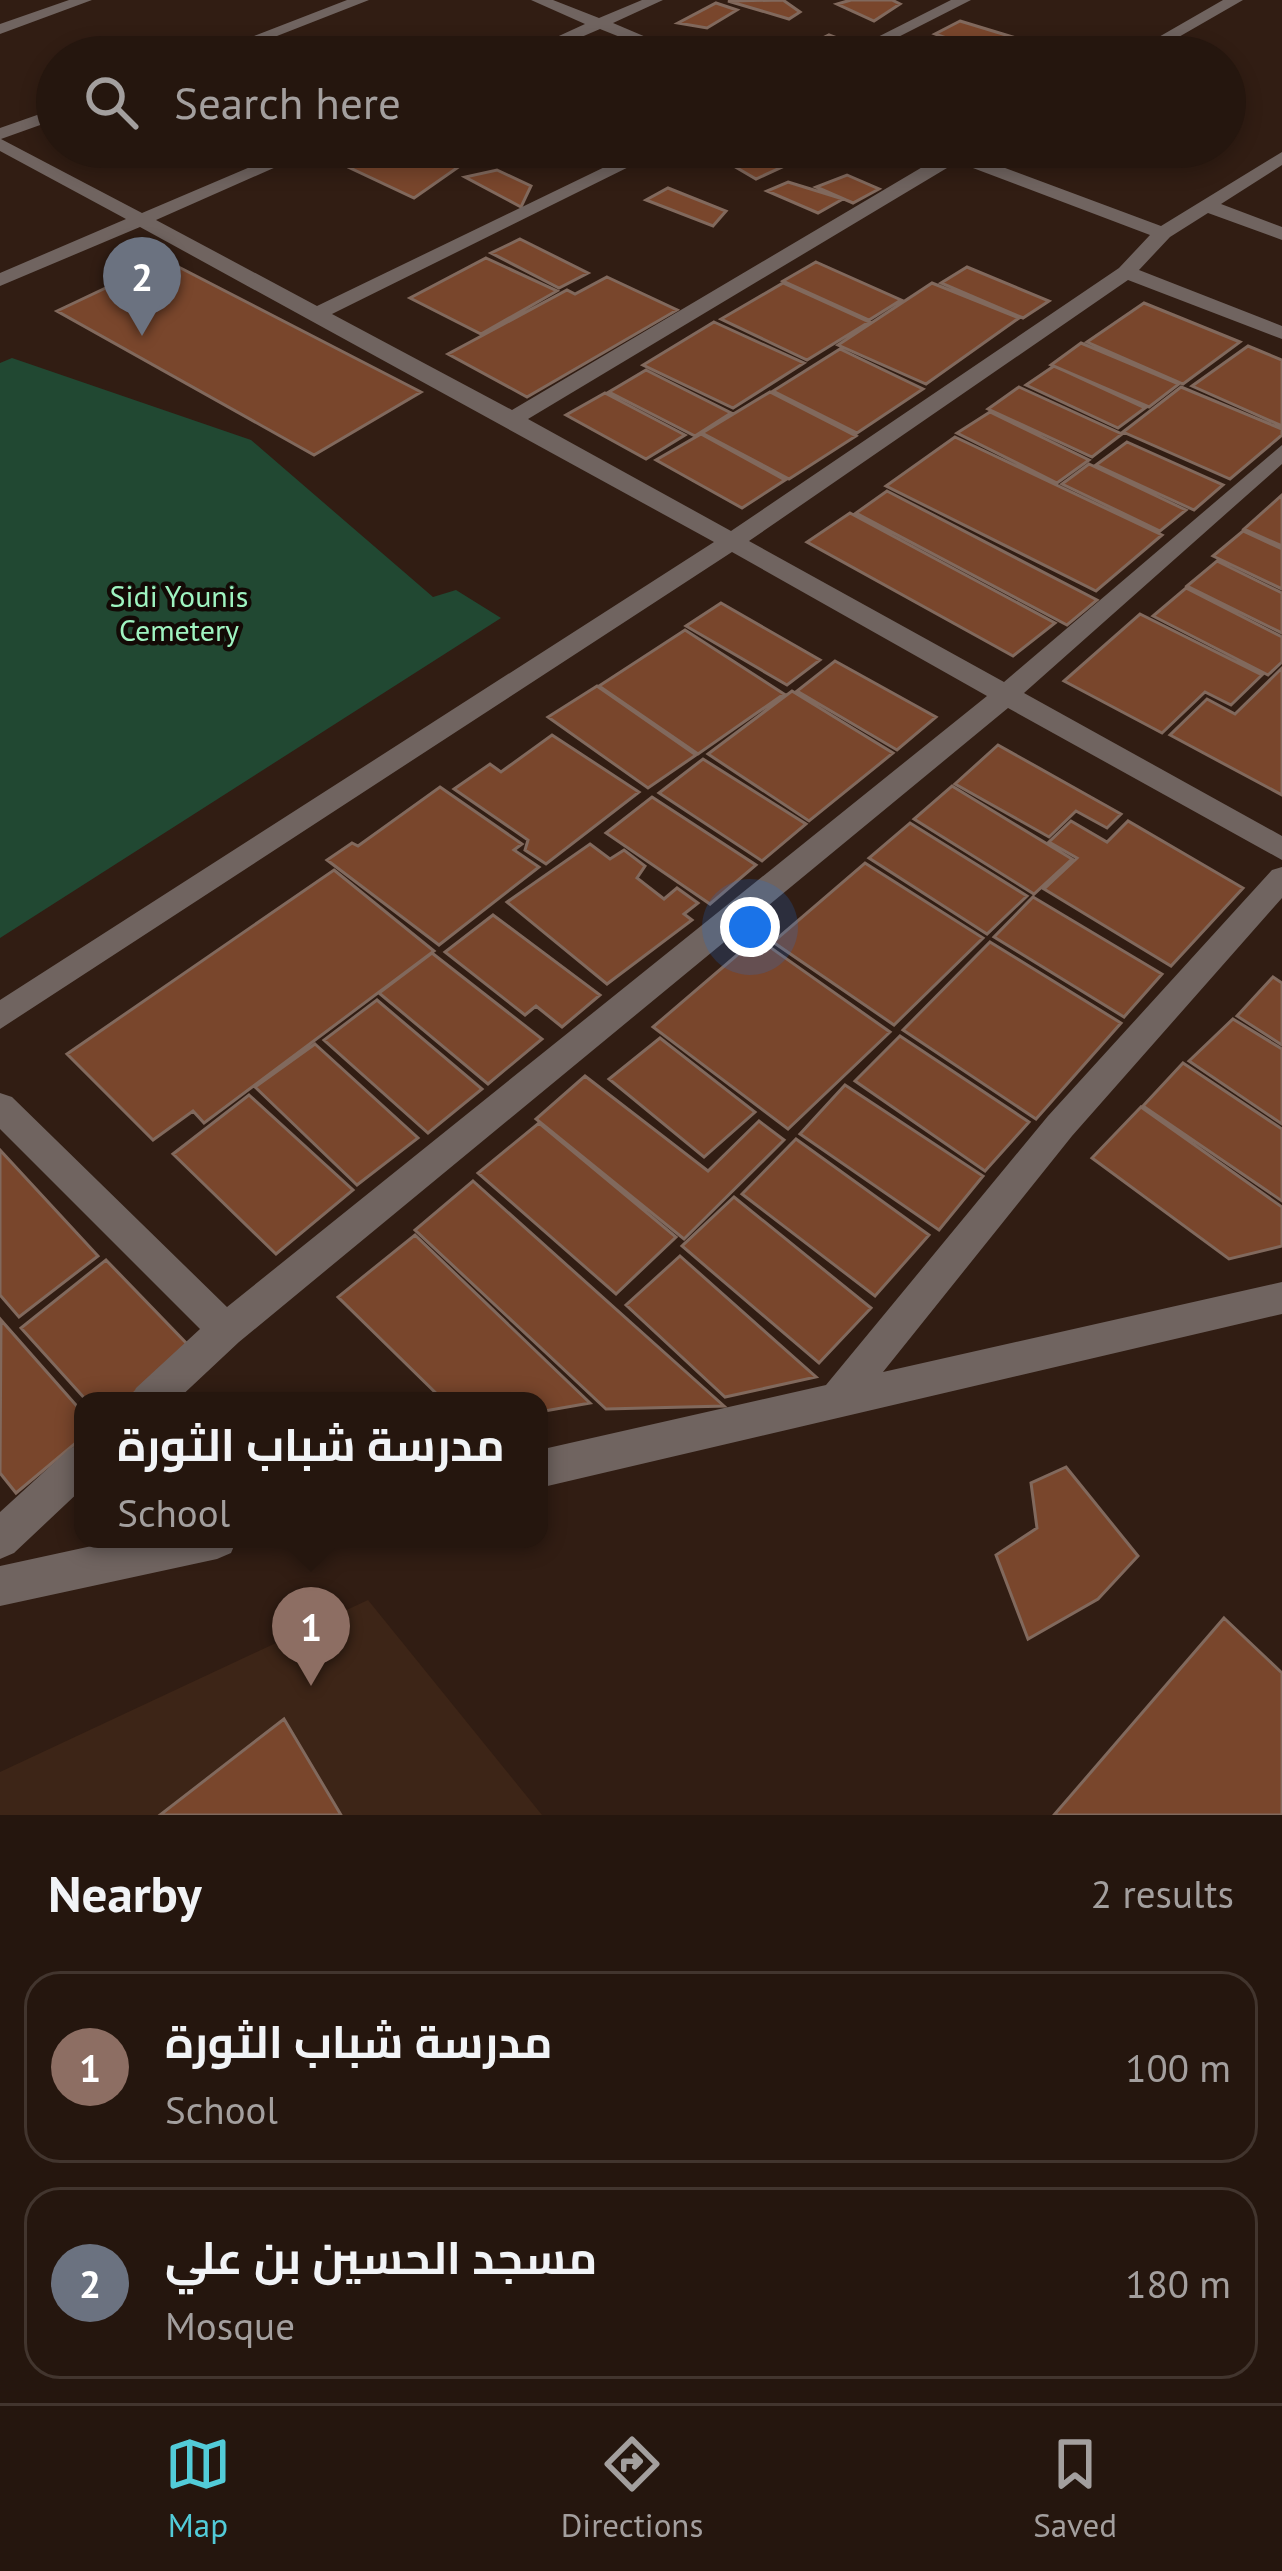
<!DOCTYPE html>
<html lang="en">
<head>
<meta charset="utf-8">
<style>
	body { margin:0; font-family:"PT Sans",Cairo,sans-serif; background:#2d1f17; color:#f1f3f6 }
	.you { position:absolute; left:750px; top:927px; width:42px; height:42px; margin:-30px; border:9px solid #fff; border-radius:50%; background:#1a73e8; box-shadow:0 0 0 18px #1a73e833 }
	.badge { display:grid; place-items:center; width:78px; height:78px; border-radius:50%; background:#52cbd8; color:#fff; font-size:39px; font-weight:700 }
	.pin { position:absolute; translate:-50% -99px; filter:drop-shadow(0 3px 6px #0008) }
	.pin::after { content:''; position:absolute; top:63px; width:42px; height:36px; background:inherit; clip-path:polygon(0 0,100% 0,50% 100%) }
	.popup { position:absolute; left:74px; top:1392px; width:474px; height:156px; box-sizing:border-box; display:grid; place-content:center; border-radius:24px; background:#25160e; filter:drop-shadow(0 3px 9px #0005); font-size:39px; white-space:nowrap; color:#a39f9e }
	.popup b { font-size:45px; color:#f1f3f6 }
	.popup::after { content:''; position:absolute; left:50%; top:100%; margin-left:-24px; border:24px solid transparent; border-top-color:#25160e }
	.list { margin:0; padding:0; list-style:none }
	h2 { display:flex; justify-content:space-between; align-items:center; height:156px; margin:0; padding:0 48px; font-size:51px }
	h2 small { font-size:39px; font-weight:400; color:#a39f9e }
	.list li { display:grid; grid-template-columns:78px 1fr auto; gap:36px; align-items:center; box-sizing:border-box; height:192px; margin:0 24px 24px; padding:0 24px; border:3px solid #42352e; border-radius:36px }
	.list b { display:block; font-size:45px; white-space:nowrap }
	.list p { margin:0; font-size:39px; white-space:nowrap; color:#a39f9e }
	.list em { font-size:39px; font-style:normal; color:#a39f9e }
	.icon { flex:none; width:66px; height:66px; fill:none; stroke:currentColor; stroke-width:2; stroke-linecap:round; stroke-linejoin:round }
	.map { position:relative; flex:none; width:1282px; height:1815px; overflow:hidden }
	.search { position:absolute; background:#25160e; box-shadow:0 6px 18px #0003; left:36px; right:36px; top:36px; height:132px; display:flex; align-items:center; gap:30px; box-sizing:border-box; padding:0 42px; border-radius:66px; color:#a39f9e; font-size:45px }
	.sheet { height:588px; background:#25160e }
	nav { display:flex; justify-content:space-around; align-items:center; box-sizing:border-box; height:168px; border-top:3px solid #42352e; background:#25160e; font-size:33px; color:#a39f9e }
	nav a { display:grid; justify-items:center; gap:6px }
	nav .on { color:#52cbd8 }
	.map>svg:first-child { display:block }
</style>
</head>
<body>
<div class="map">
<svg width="1282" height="1815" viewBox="0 0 1282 1815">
	<rect width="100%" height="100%" fill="#311d13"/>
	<path fill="#3d2517" d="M368,1600L542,1815H0V1772Z"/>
	<path fill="#214832" d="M12,358L251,440L433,597L456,590L501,618L0,938V363Z"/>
	<path fill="#79462c" stroke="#81695d" stroke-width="3" d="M783,0L800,12L789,19L728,1Z
		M851,0H892L900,4L874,21L837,4Z
		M716,3L737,10L707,28L678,23Z
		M960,21L1029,42L999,57L935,34Z
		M829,35L856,45L828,57L788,55Z
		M389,147H487L414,198L346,166Z
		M762,147H777L804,157L756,179L732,165Z
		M497,170L531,186L521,207L465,177Z
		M847,175L879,189L853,203L816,187Z
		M788,182L843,199L818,213L767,191Z
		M668,188L726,211L713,226L646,200Z
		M520,239L588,273L559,288L491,253Z
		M486,258L557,291L481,334L410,298Z
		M165,260L421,392L314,455L57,311Z
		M816,262L901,300L869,320L783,281Z
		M967,267L1049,301L1023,318L941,283Z
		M607,277L677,310L527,397L448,354L567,290L575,294Z
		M783,283L869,322L807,360L721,319Z
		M932,283L1019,318L926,384L838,345Z
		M1144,303L1240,342L1183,384L1087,342Z
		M714,322L804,363L733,408L643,365Z
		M1081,343L1179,384L1149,407L1051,365Z
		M1248,346L1282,360V426L1192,386Z
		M840,349L923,389L857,433L773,391Z
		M1054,366L1145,408L1118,428L1026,385Z
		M646,370L731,413L695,436L609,392Z
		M1019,387L1122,434L1092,457L988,409Z
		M1181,387L1282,429V435L1230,479L1123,432Z
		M770,392L856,436L789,479L702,433Z
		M605,393L685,435L646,459L566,415Z
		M990,412L1089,460L1057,483L957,433Z
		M701,434L785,480L742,508L656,460Z
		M955,437L1162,535L1096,591L886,486Z
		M1127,442L1223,485L1194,510L1096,465Z
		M1089,464L1186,510L1160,531L1062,484Z
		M887,491L1097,600L1067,625L856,513Z
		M1282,495V546L1244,529Z
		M850,513L1055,623L1013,656L807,542Z
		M1243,531L1282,549V589L1213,556Z
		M1217,561L1282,593V633L1187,586Z
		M1186,588L1282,637V662L1268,675L1153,616Z
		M721,603L820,660L787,685L686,626Z
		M1140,614L1262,675L1231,705L1205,692L1162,733L1064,681Z
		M685,630L784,694L698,754L599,686Z
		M835,661L936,717L897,750L797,691Z
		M1282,668V795L1170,735L1207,699L1235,714Z
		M597,686L696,755L648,788L548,717Z
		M792,691L893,753L809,821L708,754Z
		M552,735L639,792L546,864L525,850L528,840L454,789L490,764L501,772Z
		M998,745L1121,814L1107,828L1076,811L1049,837L955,784Z
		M703,759L806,824L762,861L659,793Z
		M952,786L1072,859L1034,894L914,819Z
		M440,787L522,844L514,850L539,867L439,945L327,860L352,843L358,846Z
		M652,797L756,865L710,904L606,833Z
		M1071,821L1107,842L1128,821L1243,888L1171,966L1044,889L1077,858L1049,842Z
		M910,823L1027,896L987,934L869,858Z
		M590,844L610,859L624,850L645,866L637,878L664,899L677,888L698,903L684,914L692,920L607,984L507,902Z
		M865,863L983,938L894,1025L773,942Z
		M334,870L434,951L204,1123L193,1111L153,1140L67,1054Z
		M1033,897L1162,974L1124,1017L994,937Z
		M493,915L600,995L562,1027L536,1006L525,1015L445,952Z
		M757,938L890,1032L788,1129L653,1027Z
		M990,942L1121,1023L1036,1119L903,1030Z
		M432,953L542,1039L488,1084L379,993Z
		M1273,977L1282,983V1045L1237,1016Z
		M377,1000L482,1089L428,1133L324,1040Z
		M1233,1019L1282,1049V1124L1189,1061Z
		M900,1036L1029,1122L985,1171L855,1081Z
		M660,1038L755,1112L704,1157L609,1079Z
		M315,1044L418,1138L357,1185L255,1087Z
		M1183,1063L1282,1129V1201L1143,1106Z
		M585,1076L708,1171L759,1121L784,1140L684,1239L536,1119Z
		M845,1085L983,1176L939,1230L800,1134Z
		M249,1095L353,1190L276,1254L173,1154Z
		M1141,1107L1282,1207V1246L1229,1259L1092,1158Z
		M539,1123L676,1237L616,1294L478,1173Z
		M796,1139L929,1235L875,1296L742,1194Z
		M0,1150L98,1256L19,1317L0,1295Z
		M473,1181L724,1406L606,1409L415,1230Z
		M734,1197L871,1308L819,1363L682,1246Z
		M415,1235L590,1403L539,1412V1401H444L338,1297Z
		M680,1256L816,1377L725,1397L626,1305Z
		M106,1260L189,1346L125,1401H87L21,1328Z
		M1,1320L83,1413V1437L16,1493L0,1473Z
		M1066,1467L1138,1556L1098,1599L1028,1639L996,1555L1037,1528L1031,1483Z
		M1224,1618L1282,1673V1815H1054Z
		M284,1719L341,1815H160Z"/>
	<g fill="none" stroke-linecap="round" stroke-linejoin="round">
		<path fill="#706460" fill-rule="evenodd" d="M69,0H92L0,34V24Z
			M347,0H369L223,57H200Z
			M531,0H553L599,18L642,0H663L613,23L693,57H670L600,29L535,57H513L585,24Z
			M951,0H971L859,57H838Z
			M1223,0H1243L1144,57H1124Z
			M57,108V119L1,139L142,213L297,147H321L156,220L317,306L646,147H669L332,314L512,410L941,156L935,151L938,147H979L970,155L1161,226L1282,152V165L1221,204L1282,227V240L1208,213L1170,237L1139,270L1282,326V339L1128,280L749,541L1004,682L1282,445V464L1024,693L1282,836V860L1008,708L239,1342L176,1401H130L136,1388L200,1329L0,1129V1093L12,1097L227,1307L987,696L732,552L0,1029V1000L714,542L140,227L0,286V273L126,219L0,151V128ZM957,162L1150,235L1119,268L731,531L528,419Z
			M1282,867V898L1072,1136L883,1372L1282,1282V1314L539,1488V1450L826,1385L1048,1116L1272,870Z
			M83,1443V1488L14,1553L0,1559V1512L69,1449Z
			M124,1539H237L231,1553L217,1559L0,1606V1566Z"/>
	</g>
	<g text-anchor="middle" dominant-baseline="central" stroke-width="9" stroke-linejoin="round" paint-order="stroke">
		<g font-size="30" fill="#9ff4c1" stroke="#130a06">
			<text x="179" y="595">Sidi Younis<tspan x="179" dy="34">Cemetery</tspan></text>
		</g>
	</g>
</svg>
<div class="you"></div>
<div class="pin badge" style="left:311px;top:1686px;background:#8d6e63">1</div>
<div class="popup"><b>مدرسة شباب الثورة</b>School</div>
<div class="pin badge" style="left:142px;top:336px;background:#6b7280">2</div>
<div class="search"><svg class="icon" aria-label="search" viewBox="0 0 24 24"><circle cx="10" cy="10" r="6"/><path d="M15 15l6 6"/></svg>Search here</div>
</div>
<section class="sheet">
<h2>Nearby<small>2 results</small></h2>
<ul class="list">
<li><span class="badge" style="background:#8d6e63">1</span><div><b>مدرسة شباب الثورة</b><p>School</p></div><em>100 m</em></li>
<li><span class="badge" style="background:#6b7280">2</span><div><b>مسجد الحسين بن علي</b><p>Mosque</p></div><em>180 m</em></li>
</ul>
</section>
<nav>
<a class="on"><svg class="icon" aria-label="map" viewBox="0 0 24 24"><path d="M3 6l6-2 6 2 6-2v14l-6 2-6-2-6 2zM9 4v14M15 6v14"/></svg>Map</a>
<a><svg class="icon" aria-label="directions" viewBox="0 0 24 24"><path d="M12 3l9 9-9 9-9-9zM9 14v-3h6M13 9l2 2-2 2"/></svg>Directions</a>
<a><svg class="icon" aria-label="saved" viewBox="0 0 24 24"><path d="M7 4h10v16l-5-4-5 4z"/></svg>Saved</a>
</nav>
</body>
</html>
